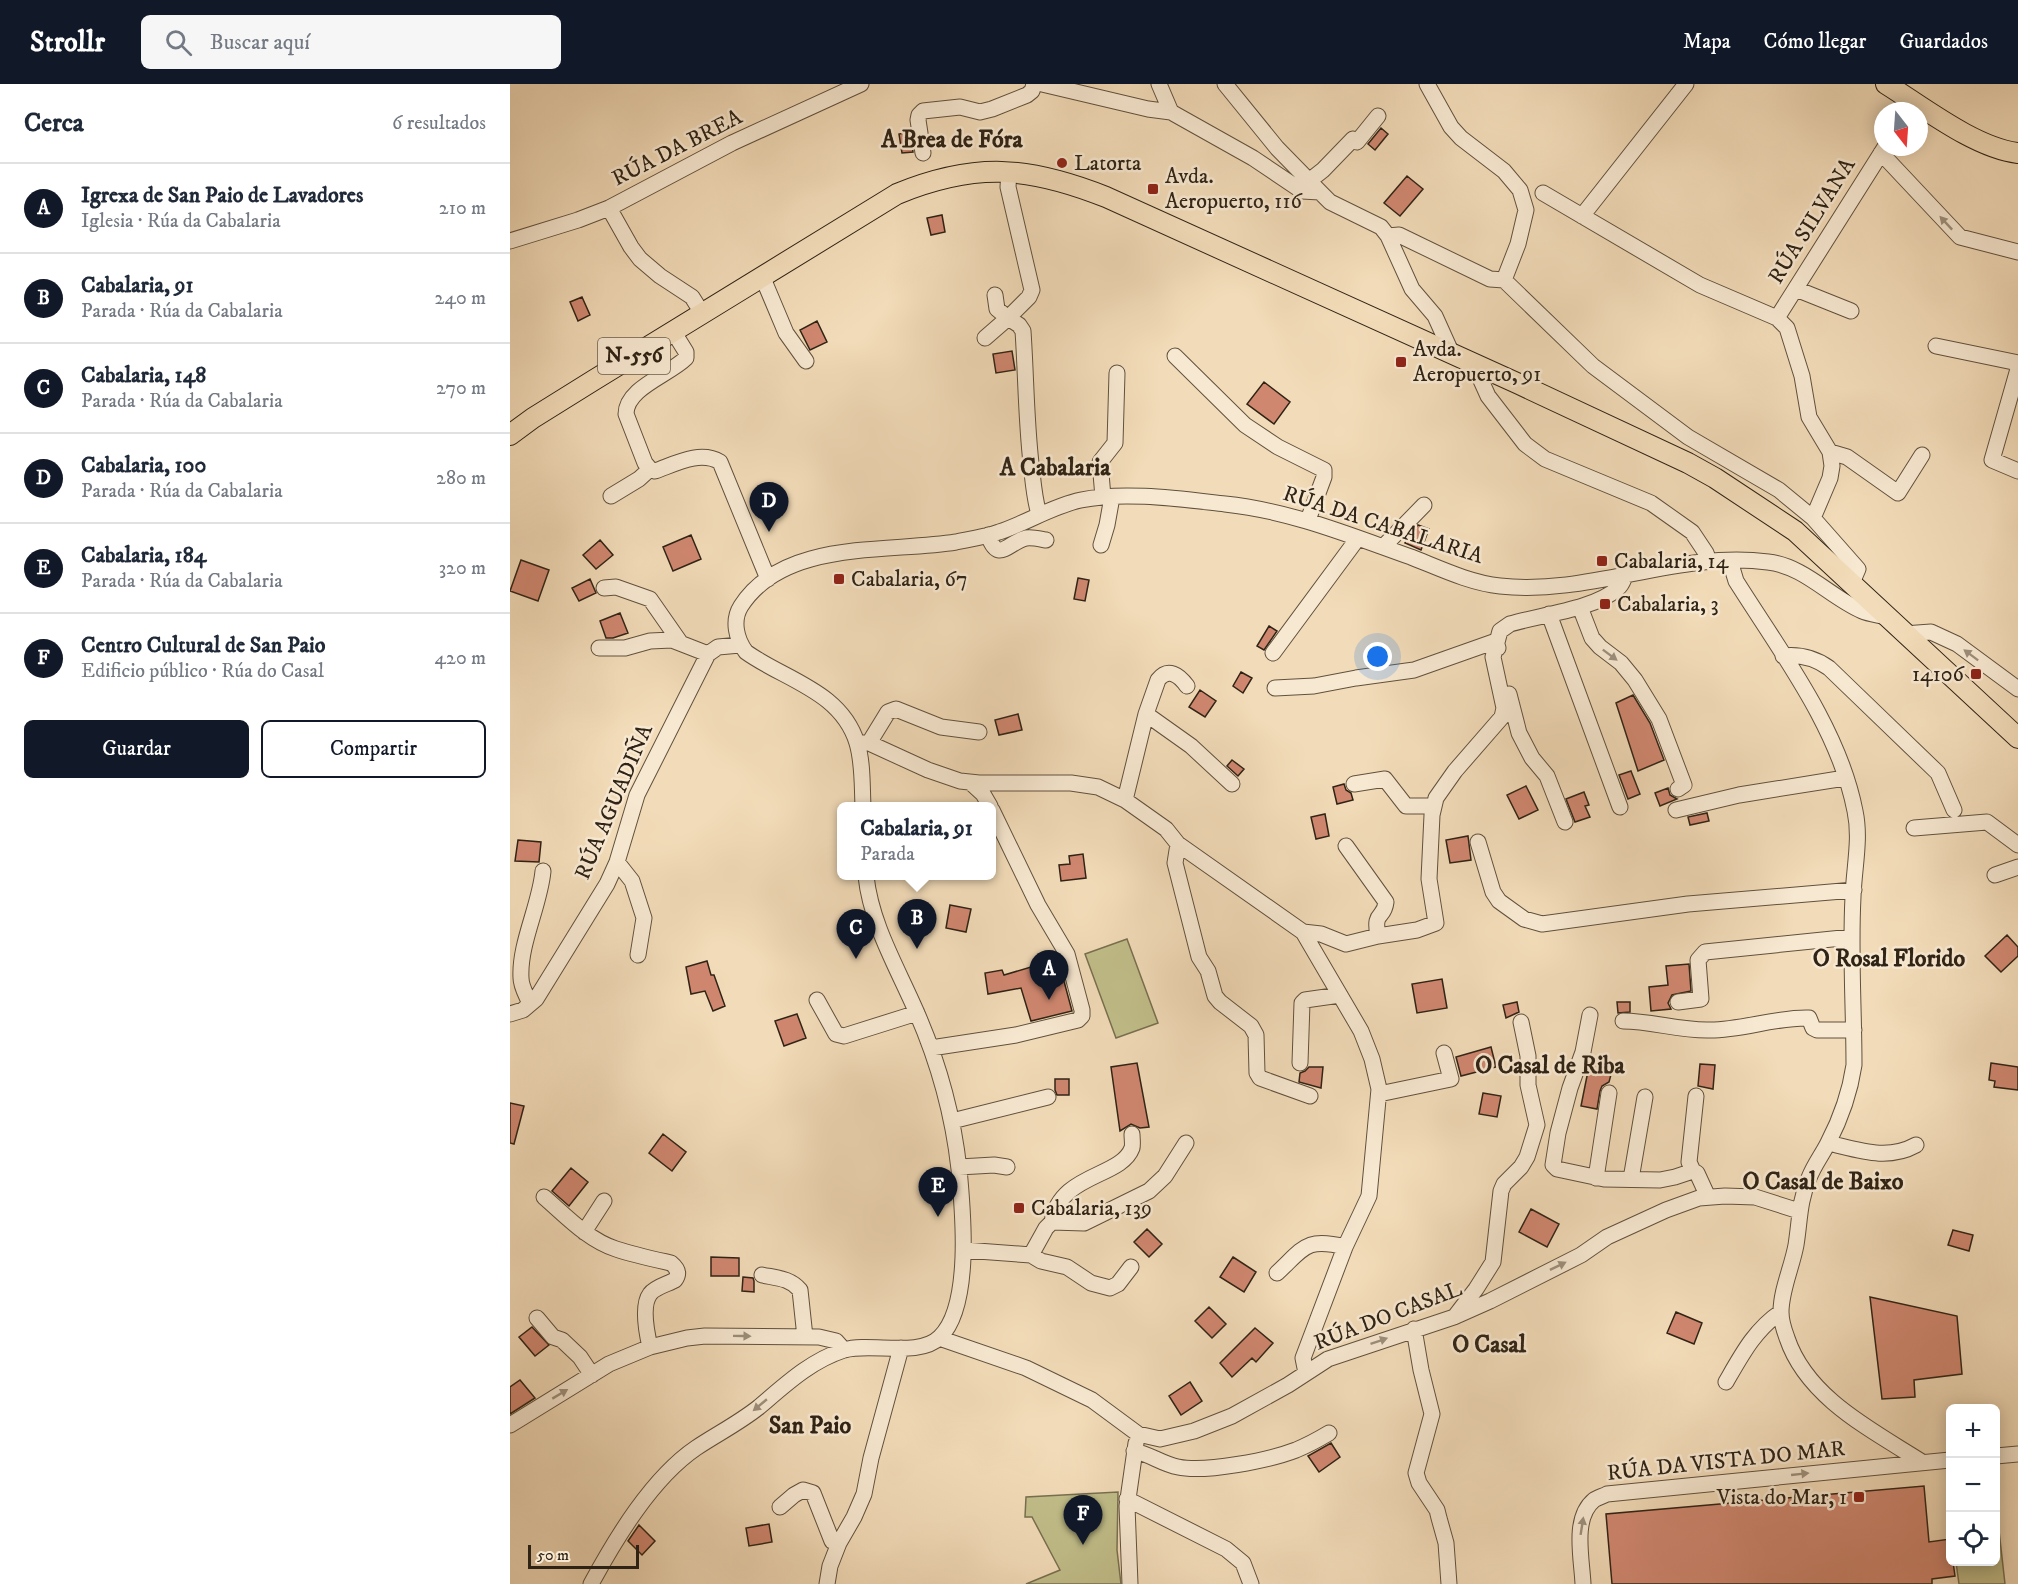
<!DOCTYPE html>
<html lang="es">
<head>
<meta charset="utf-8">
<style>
	body { margin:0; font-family:"IM FELL DW Pica",serif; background:#f6f6f7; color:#1f2937 }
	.controls { position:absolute; right:18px; bottom:18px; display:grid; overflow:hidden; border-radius:9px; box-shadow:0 3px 15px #0003 }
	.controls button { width:54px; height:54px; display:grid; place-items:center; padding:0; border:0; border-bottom:2px solid #e0e1e3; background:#fff; color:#1f2937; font:30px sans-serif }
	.compass { position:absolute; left:1364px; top:18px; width:54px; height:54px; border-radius:50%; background:#fff; box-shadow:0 3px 15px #0003; rotate:163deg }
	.scale { position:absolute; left:18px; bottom:15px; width:111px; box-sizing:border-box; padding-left:6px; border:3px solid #2f2315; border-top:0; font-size:16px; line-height:21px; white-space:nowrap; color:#2f2315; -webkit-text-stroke:4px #f7e8d1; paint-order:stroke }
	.you { position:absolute; left:868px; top:573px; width:21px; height:21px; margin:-15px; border:4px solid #fff; border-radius:50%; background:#1a73e8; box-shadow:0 0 0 9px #1a73e833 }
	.badge { display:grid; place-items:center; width:39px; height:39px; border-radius:50%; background:#111827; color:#fff; font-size:20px; font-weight:700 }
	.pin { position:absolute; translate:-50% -50px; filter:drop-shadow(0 2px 3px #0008) }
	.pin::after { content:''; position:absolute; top:32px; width:21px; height:18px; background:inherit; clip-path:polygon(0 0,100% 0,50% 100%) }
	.popup { position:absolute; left:327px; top:718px; width:159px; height:78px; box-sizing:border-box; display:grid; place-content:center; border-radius:9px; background:#fff; filter:drop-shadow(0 2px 4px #0005); font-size:20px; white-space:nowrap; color:#747a83 }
	.popup b { font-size:22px; color:#1f2937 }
	.popup::after { content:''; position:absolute; left:50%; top:100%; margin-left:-12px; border:12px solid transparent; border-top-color:#fff }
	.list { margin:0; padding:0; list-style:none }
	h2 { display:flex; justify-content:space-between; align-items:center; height:78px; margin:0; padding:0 24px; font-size:26px }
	h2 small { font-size:20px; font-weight:400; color:#747a83 }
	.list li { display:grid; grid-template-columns:39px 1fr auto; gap:18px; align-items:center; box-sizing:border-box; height:90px; padding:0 24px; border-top:2px solid #e0e1e3 }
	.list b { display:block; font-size:22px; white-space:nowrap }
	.list p { margin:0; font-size:20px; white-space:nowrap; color:#747a83 }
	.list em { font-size:20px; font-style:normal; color:#747a83 }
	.actions { display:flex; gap:12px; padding:18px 24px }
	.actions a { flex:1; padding:14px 0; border:2px solid #111827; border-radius:9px; text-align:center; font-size:21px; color:#111827 }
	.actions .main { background:#111827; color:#fff }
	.icon { flex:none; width:33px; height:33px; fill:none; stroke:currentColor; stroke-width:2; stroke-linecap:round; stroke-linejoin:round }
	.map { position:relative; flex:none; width:1508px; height:1500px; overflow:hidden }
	header { display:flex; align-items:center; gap:36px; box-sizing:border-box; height:84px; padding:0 30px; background:#111827; color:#fff }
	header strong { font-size:28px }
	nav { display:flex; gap:33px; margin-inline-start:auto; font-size:21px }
	.search { width:420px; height:54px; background:#f6f6f7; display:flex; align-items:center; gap:15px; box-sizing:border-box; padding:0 21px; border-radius:9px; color:#747a83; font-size:22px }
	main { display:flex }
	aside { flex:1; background:#fff }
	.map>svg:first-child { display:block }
</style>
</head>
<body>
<header>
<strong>Strollr</strong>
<div class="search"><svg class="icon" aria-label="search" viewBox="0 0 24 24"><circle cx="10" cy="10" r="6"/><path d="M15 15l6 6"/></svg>Buscar aquí</div>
<nav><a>Mapa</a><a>Cómo llegar</a><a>Guardados</a></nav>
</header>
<main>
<aside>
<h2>Cerca<small>6 resultados</small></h2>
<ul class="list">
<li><span class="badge">A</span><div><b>Igrexa de San Paio de Lavadores</b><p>Iglesia · Rúa da Cabalaria</p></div><em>210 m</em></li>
<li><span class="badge">B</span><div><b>Cabalaria, 91</b><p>Parada · Rúa da Cabalaria</p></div><em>240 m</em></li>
<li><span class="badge">C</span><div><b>Cabalaria, 148</b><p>Parada · Rúa da Cabalaria</p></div><em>270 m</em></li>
<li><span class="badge">D</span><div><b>Cabalaria, 100</b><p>Parada · Rúa da Cabalaria</p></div><em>280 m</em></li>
<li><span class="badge">E</span><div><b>Cabalaria, 184</b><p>Parada · Rúa da Cabalaria</p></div><em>320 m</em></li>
<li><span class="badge">F</span><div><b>Centro Cultural de San Paio</b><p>Edificio público · Rúa do Casal</p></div><em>420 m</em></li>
</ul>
<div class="actions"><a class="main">Guardar</a><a>Compartir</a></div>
</aside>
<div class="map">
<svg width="1508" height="1500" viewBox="0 0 1508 1500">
	<rect width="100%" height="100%" fill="#f2dbb8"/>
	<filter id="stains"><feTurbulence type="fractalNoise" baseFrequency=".00333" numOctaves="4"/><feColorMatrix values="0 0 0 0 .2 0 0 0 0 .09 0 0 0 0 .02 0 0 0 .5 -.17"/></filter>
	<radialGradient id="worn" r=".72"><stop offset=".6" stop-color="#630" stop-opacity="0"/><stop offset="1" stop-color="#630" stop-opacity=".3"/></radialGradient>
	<path fill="#c1be8a" stroke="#787050" stroke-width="1.5" d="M617,855L648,939L606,954L575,870Z
		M608,1408L607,1466L611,1500H516L550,1486L522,1433H515L516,1413Z
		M1486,1420L1495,1500H1449L1446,1478H1486Z"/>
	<path fill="#d08770" stroke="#2f2315" stroke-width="1.5" d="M871,44L878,50L865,66L858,60Z
		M400,48L403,68L392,69L389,50Z
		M897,92L913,105L890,132L874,119Z
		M432,131L435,148L421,151L417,134Z
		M72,213L80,231L68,237L60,218Z
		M307,237L317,258L300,266L290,246Z
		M502,267L505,286L486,289L483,270Z
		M754,298L780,318L764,340L737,320Z
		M908,441L919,445L911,466L895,459L899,451Z
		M181,451L191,475L163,487L153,463Z
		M90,456L103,471L86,485L73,471Z
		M11,476L39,486L28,517L0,507Z
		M568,494L579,496L575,517L564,515Z
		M80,495L86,509L69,517L62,504Z
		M110,529L118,549L103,554H96L90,537Z
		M759,542L767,547L754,566L747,562Z
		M731,588L742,594L733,609L723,602Z
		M690,606L706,617L695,633L679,623Z
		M1123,611L1140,639L1154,676L1128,687L1106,619Z
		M508,630L512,646L489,651L485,636Z
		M722,676L734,685L728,692L717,682Z
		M1121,687L1130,710L1118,715L1109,691Z
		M834,700L836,706L841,709L843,716L827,720L823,703Z
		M1016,702L1028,726L1009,735L997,711Z
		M1158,704L1160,711L1167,715L1150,722L1145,709Z
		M1074,708L1079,721L1075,722L1080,733L1065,738L1056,715Z
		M1197,729L1199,737L1180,741L1178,733Z
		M815,730L819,752L806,755L801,733Z
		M958,752L961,776L940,779L936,756Z
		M8,756L31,758L29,778L5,777Z
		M573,770L576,794L551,797L549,781L560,780L559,772Z
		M440,821L461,825L456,848L436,844Z
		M1497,851L1508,863V872L1491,888L1475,872Z
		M548,875L562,927L521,937L511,904L478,910L475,889L492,886L494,891Z
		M197,877L201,891H204L215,922L203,927L195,907L181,910L176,883Z
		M1179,880L1181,907L1162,911L1158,919L1161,925L1141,927L1139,903L1158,901L1156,882Z
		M932,895L937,924L907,929L902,900Z
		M1007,918L1009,928L996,934L993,921Z
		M1107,918H1120V928L1108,929Z
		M287,930L296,954L274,962L265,937Z
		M981,963L986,983L951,992L946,973Z
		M1080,977L1103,983L1099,998L1092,1002L1090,1007L1087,1025L1071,1022Z
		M627,979L639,1043L630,1044L621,1040L610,1047L601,983Z
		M1481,979L1508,983V1006L1484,1003L1485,997L1479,996Z
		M1190,980L1205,981L1203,1005L1188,1002Z
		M799,983H813L811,1004L789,998L790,989L795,987Z
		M545,995H559V1011H547L545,1006Z
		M973,1009L991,1012L987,1033L969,1030Z
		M0,1019L14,1022L4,1060L0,1059Z
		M153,1050L176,1068L162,1087L139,1069Z
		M61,1084L78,1098L59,1122L42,1107Z
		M1021,1125L1049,1140L1037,1163L1009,1148Z
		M637,1145L652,1160L639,1173L624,1158Z
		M1443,1146L1463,1151L1459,1167L1438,1161Z
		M201,1173L229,1174V1192H201Z
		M723,1173L746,1188L734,1208L710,1193Z
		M233,1193L243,1194L244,1197V1208L232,1207Z
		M1360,1213L1447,1232L1452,1290L1404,1296L1405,1313L1372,1315Z
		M699,1223L716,1240L702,1254L685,1237Z
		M1166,1228L1192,1239L1184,1260L1157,1249Z
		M22,1243L39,1261L25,1272L9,1253Z
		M745,1244L763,1259L746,1278L742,1274L722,1293L710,1279Z
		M10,1296L25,1314L0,1330V1303Z
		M680,1298L692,1317L671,1331L659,1312Z
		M821,1359L830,1373L809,1388L798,1372Z
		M1414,1402L1419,1458L1440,1455V1478H1443L1445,1492L1422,1495V1500H1102L1096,1430Z
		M259,1440L262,1458L239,1462L236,1444Z
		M129,1441L145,1457L132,1471L118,1457Z"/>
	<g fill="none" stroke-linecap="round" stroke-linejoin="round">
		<g stroke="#60513e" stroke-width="17">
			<path id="minor" d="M532,0L638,25L661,28L743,74L792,107L810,108
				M649,0L661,28
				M715,0L767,64L810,108L820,118L871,143L878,152L902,205L925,232L943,272
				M917,0L941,43L951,54L994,87L1010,106L1016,126L1008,160L994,196
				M413,69L408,36L409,31L413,27L450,23L470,28L482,25L517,11L522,7L524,0
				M1371,69L1450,153L1508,168
				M499,87L498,103L522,206L519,213L498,234L509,241L513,247C516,291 516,335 521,379C523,396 524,414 529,430
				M799,97L813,86L843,55L847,58L868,32
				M1033,109L1190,201L1267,234L1277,244L1292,292L1299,333L1320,368L1322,382L1320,394L1303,434
				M99,124L121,163L130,175L150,192L182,213L192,229
				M1072,132L1176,0
				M878,152L889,151L980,195L994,196L1083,282L1178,353L1269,406L1303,434L1348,485L1342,499
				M0,157L68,136L99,124L222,59L351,0
				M252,192L276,249L296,277
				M1286,205L1341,227
				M1267,234L1375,63
				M163,247L176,268V274C159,291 116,304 116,330L135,379L140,385L145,387C165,380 190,366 210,378L258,495
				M475,254L498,234L487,225L485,211
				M1426,262L1508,279
				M665,272L735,341L768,363L814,386V393L798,436
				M964,281L978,312L1015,360L1035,375L1141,419L1182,448L1196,469L1199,477
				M1508,285L1482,376L1508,387
				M1320,368L1337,373L1388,409L1412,371
				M101,412L129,395L140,385
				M593,413L590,378L605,359L607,289
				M478,451C488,480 497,459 516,454C522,453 530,455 536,456
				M591,461L597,441L602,413
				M873,463L914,421
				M1220,477L1226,497C1270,567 1329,644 1345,727C1351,755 1344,783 1343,813C1340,869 1344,925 1344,981C1340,1008 1331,1034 1318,1059C1312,1071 1304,1081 1299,1094C1289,1118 1290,1136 1286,1161C1282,1183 1271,1206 1271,1228C1271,1237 1274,1246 1277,1254C1297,1314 1362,1346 1412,1378
				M94,504L106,503L140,515L170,558
				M1070,523L1082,554L1090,563L1111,579L1125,596L1149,635L1174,701L1168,705
				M1039,530L1110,723
				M1394,550L1421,548L1447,560L1508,605
				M89,564H115L140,557L162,556L198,570
				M763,569L848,454
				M1273,572C1291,570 1305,574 1319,584L1428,689L1444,726
				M765,604L804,602L846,594L904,586L986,557L988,564
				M999,610L1009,649L1022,674L1037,692L1055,738
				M636,630L681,662L722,700
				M347,659H359L418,686L450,697L469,699H561L588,703L615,716L656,745L668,760L793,848L851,947L862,975L869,1005L859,1112L835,1163L793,1274L796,1289
				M359,659L378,628L386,625L431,643L469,648
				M460,698L473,710L480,722
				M844,700L875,695L896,722H924
				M615,716L636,630L648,596C658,583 669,591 677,602
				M353,722C352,702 353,679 347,659C331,607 275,596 236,568C226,555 222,536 231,522C274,455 378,469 446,458C461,455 475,453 489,448C517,439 542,422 571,416C614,407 670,415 715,420C781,427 839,451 901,473C929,484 960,499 990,502C1081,512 1168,466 1258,478C1294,482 1320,513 1352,527C1359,530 1368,531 1376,533
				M1166,726L1229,711L1335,694
				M1404,744L1477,738L1508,761
				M968,758L983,808L989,817L1014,835L1032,840L1178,820L1344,806
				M668,760L665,779L689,873L698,887L705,912L710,918L741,942L746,951L747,989L750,994L800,1012
				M836,762L876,818C874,836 863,826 868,852
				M107,778L122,797L134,834L128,871
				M1485,791L1508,783
				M793,848L811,850L836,860L868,852L907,846L926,839L919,795L922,731L926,714L945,687L992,633L994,624L983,573L990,547L1000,540C1030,531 1086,525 1108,504C1112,501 1113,497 1115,492
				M307,916L326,950L334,952L407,929
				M1168,918L1191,915L1188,876L1195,868L1342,853
				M20,920C17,912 11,903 11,894C9,860 30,821 33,787
				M0,930L13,926L26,915L97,800L107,778L127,711L198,570L208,563L230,561
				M1080,931L1073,968L1060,1004L1048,1049L1043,1081L1047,1085L1094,1095L1150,1096L1165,1093L1183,1087L1187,1089L1198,1113
				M1113,937C1142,937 1170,947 1200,946C1232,946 1263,934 1296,934H1299L1303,944L1307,946H1344
				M421,964L506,951L568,936L572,932V926L557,870L528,821L482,726
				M790,979L792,919L795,916L830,911
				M869,1010L941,995L934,969
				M442,1037L538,1013
				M1318,1059C1349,1066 1377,1077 1406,1061
				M449,1083L484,1081L497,1083
				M1183,1087L1179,1078L1186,1012
				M1086,1094L1099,1009
				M1121,1095L1135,1013
				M34,1113C56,1132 78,1156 106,1165C124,1171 143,1175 161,1179C167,1184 170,1189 165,1196C158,1200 145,1203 140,1210C131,1222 137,1250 140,1263
				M542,1138C550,1089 611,1094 622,1064C623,1061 622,1054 622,1050
				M74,1148L94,1117
				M454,1166L521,1171L531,1177L557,1183L581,1199L600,1204L608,1200L621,1183
				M521,1171L536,1144L542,1138L574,1139L639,1107L655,1092L676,1059
				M767,1189C794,1164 796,1153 835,1163
				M252,1191C266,1194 280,1194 290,1206L295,1253
				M946,1231L966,1205L983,1178L991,1107L994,1100L1011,1083L1017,1073L1027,1041L1018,1001V972L1011,938
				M27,1234L43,1253L52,1256L70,1273L82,1291
				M904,1245L911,1286L922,1330L906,1389L909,1399L927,1426L929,1434L936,1459L939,1500
				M429,1254L516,1284L582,1316L628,1350L650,1355L684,1347L722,1332L778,1301L818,1275L944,1233L980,1217L1071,1171L1097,1153L1156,1126L1189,1114L1215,1112L1245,1113L1289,1127
				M1216,1298C1231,1272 1245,1245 1271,1228
				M0,1341L99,1280L140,1263L177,1254L195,1252L309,1253L326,1257L334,1266
				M624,1367C640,1370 652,1380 668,1383C695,1389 760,1376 786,1366C798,1361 809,1355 819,1349
				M1486,1372L1508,1370
				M617,1415L716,1465L733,1479L741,1500
				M270,1423L284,1411L293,1406L303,1409L322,1457L329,1459
				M81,1500C106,1454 142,1394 186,1364C207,1350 229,1339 249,1323C275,1301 300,1277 334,1266C361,1258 409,1274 430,1253C462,1222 453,1127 449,1085C443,1031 428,977 406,927C387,883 361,840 356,792
				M317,1500L320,1482L329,1459L344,1433L354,1410L361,1374L391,1264
				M620,1500L617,1422L626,1359
				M1073,1500C1072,1475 1062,1434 1084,1416C1087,1414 1093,1412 1097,1410L1440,1376"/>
		</g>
		<g stroke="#2f2315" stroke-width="22">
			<path id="major" d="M1376,0C1413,23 1465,64 1508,69
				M0,351L23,334L84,296L387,110C465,78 518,82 596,113L1009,300L1178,379L1205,394L1285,447L1508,654"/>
		</g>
		<use href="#minor" stroke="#f7e8d1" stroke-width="15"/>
		<use href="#major" stroke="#f2dbb8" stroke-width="20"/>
	</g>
	<defs><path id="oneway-solid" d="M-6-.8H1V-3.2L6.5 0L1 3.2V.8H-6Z" transform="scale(1.5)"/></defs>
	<g fill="#9d8f7c">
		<use href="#oneway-solid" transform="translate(1436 139) rotate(-133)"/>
		<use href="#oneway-solid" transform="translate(1100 571) rotate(37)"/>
		<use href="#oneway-solid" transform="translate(1461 571) rotate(-143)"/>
		<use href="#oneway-solid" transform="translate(1048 1182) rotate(-26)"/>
		<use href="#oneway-solid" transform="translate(232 1252) rotate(1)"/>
		<use href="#oneway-solid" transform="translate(869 1257) rotate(-19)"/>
		<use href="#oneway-solid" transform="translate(50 1310) rotate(-31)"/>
		<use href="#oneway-solid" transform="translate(250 1321) rotate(140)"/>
		<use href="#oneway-solid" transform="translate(1290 1390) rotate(-6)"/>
		<use href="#oneway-solid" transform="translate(1072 1442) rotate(-81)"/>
	</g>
	<g fill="#8f2418" stroke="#f7e8d1" stroke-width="2">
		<circle cx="552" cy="79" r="6"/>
		<rect x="637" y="99" width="12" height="12" rx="3"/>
		<rect x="885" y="272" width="12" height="12" rx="3"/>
		<rect x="1086" y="471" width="12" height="12" rx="3"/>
		<rect x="323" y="489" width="12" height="12" rx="3"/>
		<rect x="1089" y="514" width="12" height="12" rx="3"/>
		<rect x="1460" y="584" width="12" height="12" rx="3"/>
		<rect x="503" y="1118" width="12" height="12" rx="3"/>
		<rect x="1343" y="1407" width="12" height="12" rx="3"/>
	</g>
	<g text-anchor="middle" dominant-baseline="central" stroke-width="5" stroke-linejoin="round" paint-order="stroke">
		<rect fill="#f7e8d1" stroke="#6b5e4d" stroke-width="1.5" x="88" y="254" width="72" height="36" rx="4.5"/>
		<g font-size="21" font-weight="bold" fill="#2f2315">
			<text x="124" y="272">N-556</text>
		</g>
		<g font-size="22" fill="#2f2315" stroke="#f7e8d1">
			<text transform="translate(167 64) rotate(-27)">RÚA DA BREA</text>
			<text transform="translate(1302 137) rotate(-58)">RÚA SILVANA</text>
			<text transform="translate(873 441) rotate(18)">RÚA DA CABALARIA</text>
			<text transform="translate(104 718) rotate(-67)">RÚA AGUADIÑA</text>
			<text transform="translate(878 1232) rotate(-21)">RÚA DO CASAL</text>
			<text transform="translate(1216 1377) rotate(-6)">RÚA DA VISTA DO MAR</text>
		</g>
		<g font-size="22" fill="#2f2315" stroke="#f7e8d1" text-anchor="start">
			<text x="564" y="79">Latorta</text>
			<text x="655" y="92">Avda.<tspan x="655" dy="25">Aeropuerto, 116</tspan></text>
			<text x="903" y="265">Avda.<tspan x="903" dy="25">Aeropuerto, 91</tspan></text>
			<text x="1104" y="477">Cabalaria, 14</text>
			<text x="341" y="495">Cabalaria, 67</text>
			<text x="1107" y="520">Cabalaria, 3</text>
			<text x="1454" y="590" text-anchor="end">14106</text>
			<text x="521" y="1124">Cabalaria, 139</text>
			<text x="1337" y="1413" text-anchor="end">Vista do Mar, 1</text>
		</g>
		<g font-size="24" font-weight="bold" fill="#2f2315" stroke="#f7e8d1">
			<text x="442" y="56">A Brea de Fóra</text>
			<text x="545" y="384">A Cabalaria</text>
			<text x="1379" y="875">O Rosal Florido</text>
			<text x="1040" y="982">O Casal de Riba</text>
			<text x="1313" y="1098">O Casal de Baixo</text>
			<text x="979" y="1261">O Casal</text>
			<text x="300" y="1342">San Paio</text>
		</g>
	</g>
	<rect width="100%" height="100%" filter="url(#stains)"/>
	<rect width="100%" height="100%" fill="url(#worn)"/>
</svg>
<div class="controls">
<button>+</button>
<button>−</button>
<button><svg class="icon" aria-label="locate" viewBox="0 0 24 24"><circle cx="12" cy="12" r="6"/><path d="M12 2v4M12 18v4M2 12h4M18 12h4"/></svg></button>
</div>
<svg class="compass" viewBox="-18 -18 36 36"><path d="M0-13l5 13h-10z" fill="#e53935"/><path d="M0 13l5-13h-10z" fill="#747a83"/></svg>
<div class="scale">50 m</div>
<div class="you"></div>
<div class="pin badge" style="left:539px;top:916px">A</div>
<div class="pin badge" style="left:407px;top:865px">B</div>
<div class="popup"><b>Cabalaria, 91</b>Parada</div>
<div class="pin badge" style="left:346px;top:875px">C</div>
<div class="pin badge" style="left:259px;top:448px">D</div>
<div class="pin badge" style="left:428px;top:1133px">E</div>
<div class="pin badge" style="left:573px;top:1461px">F</div>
</div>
</main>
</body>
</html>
